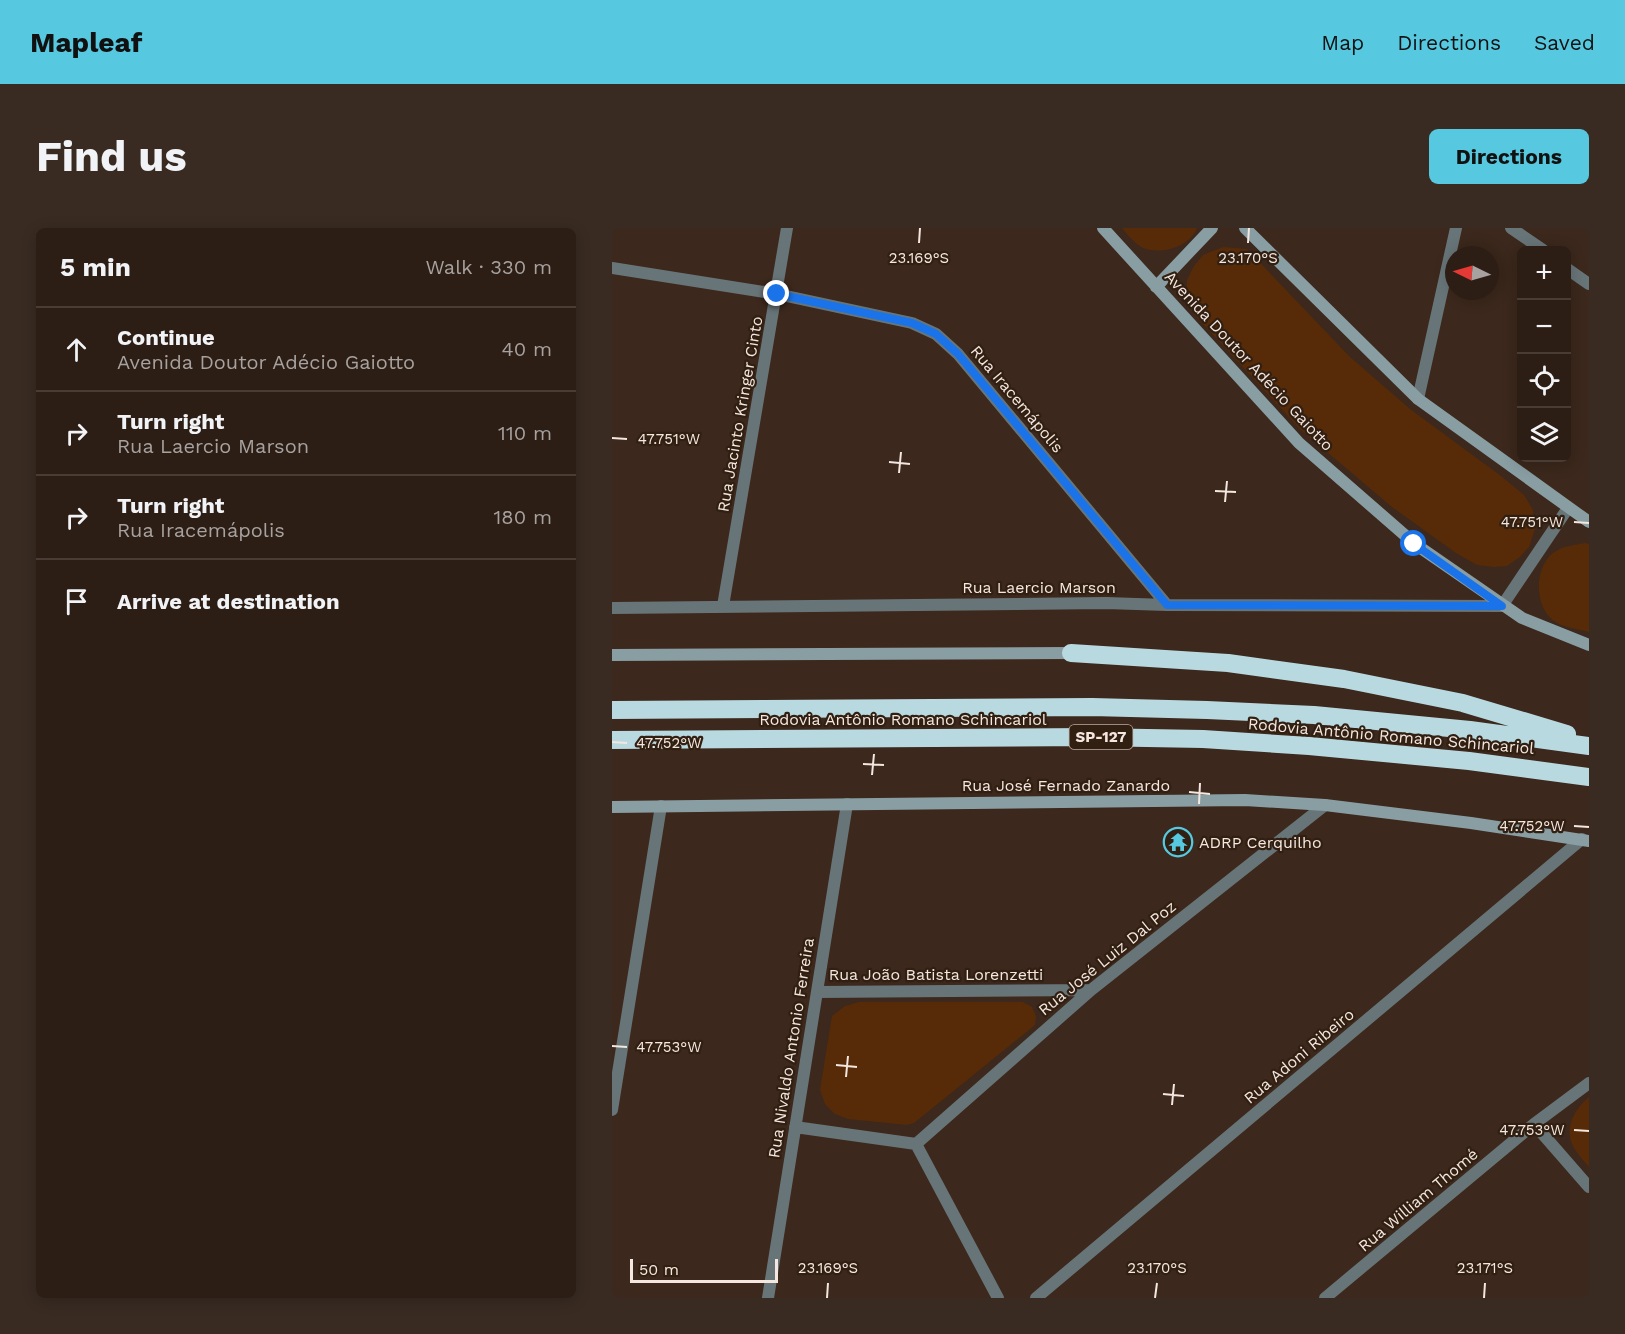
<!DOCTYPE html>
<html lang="en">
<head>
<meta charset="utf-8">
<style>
	body { margin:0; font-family:"Work Sans",sans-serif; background:#392b22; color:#f1f3f6 }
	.controls { position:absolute; right:18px; top:18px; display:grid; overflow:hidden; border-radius:9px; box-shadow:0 3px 15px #0003 }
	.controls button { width:54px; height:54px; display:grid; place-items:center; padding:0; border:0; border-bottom:2px solid #483c34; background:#2d1e15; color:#f1f3f6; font:30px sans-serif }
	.compass { position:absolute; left:833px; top:18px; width:54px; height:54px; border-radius:50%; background:#2d1e15; box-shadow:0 3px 15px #0003; rotate:275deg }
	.scale { position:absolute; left:18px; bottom:15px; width:148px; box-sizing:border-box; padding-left:6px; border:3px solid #f4e7df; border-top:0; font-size:16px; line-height:21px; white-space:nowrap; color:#f4e7df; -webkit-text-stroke:4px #311f12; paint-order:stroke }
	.stop { position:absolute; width:18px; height:18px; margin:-14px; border:4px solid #1a73e8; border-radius:50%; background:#fff }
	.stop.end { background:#1a73e8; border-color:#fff; box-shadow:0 2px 6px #0008 }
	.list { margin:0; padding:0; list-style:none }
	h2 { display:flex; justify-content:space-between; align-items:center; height:78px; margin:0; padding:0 24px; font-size:26px }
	h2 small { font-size:20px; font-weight:400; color:#a7a2a0 }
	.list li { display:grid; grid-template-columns:39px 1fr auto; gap:18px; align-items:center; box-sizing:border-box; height:84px; padding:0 24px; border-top:2px solid #483c34 }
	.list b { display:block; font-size:22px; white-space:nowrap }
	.list p { margin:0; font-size:20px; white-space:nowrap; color:#a7a2a0 }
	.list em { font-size:20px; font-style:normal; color:#a7a2a0 }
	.icon { flex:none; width:33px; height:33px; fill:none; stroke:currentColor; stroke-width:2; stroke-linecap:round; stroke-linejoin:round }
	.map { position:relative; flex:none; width:977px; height:1070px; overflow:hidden; border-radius:9px }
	header { display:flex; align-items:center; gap:36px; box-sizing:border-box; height:84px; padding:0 30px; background:#56c9e1; color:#111 }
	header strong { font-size:28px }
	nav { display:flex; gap:33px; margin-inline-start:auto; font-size:21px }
	.intro { display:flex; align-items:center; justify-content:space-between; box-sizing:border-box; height:144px; padding:0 36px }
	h1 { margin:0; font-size:42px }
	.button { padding:15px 27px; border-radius:9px; background:#56c9e1; color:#111; font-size:21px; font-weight:700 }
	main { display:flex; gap:36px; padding:0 36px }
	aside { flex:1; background:#2d1e15; border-radius:9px; box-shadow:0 3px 15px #0003 }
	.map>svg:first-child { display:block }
</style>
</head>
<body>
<header>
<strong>Mapleaf</strong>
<nav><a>Map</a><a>Directions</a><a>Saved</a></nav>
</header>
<div class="intro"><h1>Find us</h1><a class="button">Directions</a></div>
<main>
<aside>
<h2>5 min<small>Walk · 330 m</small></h2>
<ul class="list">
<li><svg class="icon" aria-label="ahead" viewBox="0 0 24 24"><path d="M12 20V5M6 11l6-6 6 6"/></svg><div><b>Continue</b><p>Avenida Doutor Adécio Gaiotto</p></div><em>40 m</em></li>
<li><svg class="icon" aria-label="right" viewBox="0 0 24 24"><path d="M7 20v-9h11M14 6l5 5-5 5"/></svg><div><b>Turn right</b><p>Rua Laercio Marson</p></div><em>110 m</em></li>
<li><svg class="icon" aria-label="right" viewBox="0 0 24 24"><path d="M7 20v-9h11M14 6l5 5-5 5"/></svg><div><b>Turn right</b><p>Rua Iracemápolis</p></div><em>180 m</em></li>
<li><svg class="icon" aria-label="arrive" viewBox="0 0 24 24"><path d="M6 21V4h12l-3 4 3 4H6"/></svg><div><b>Arrive at destination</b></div></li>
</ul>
</aside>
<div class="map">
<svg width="977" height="1070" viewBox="0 0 977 1070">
	<rect width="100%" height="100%" fill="#3c281c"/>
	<path fill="#572b08" d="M510,0H585C578,19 549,27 531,20C523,16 515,6 510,0Z
		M611,19L635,21L737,128L798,181L889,248L912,267L921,282L923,301L917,319L908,329L895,338L882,339L865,337L844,325L780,279L689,202L582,86L574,72L575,52L582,38L591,27Z
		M973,315L977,316V404C967,401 954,400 945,395C922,382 921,341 941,325C950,318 962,317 973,315Z
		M247,774H411L420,779L424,788L423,797L302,895L295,897L236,891L223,886L213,876L208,862L220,788L233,778Z
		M977,869V939C972,933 966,927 962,920C951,902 962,881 977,869Z"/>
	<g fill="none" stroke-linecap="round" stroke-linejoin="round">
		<path stroke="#687578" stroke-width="12" d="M899,0L931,22
			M0,40L165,66L300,95L324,106L346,126L555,377
			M954,40L977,56
			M806,171L844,0
			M111,378L175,0
			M0,380L494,375L555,377L890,378L956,280
			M205,764L479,762
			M0,882L49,578
			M922,896L977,959
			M183,899L304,916L386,1070
			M304,916L479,762L713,577
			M156,1070L235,576
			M424,1070L970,611
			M713,1070L922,896L977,855"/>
		<path stroke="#899ea3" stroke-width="12" d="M491,0L687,215L803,316L910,390L977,417
			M633,0L806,171L977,294
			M544,59L600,0
			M0,427L459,425
			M0,579L633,572L713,577L859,595L977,613"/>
		<path stroke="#b9d9e1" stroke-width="18" d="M459,425L616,435L732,451L851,475L955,506
			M0,482L480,479L595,482L702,487L858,502L977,518
			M0,512L479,509L591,511L697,518L857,533L977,549"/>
	</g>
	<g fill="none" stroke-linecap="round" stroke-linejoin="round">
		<path stroke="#1a73e8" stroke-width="8" d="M165,66L300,95L324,106L346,126L555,377L890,378L802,316"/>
	</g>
	<path fill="none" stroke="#f4e7df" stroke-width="2" d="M307,15L308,0M636,15L637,0M0,210L15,211M277,234L298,236M287,245L289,224M603,263L624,264M613,274L615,253M962,294L977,295M0,514L15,515M251,536L272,537M260,547L262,526M577,564L598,566M587,576L588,555M962,598L977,599M0,818L15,819M224,837L245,839M234,849L236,828M551,866L572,868M560,877L562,856M962,902L977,903M215,1070L216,1055M543,1070L545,1055M872,1070L873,1055"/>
	<defs>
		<g id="temple-ring" transform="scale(1.5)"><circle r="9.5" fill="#311f12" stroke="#56c9e1" stroke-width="1.5"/><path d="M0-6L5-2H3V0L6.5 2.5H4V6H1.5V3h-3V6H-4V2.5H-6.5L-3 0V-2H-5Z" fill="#56c9e1"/></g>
	</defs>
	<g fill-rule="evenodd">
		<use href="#temple-ring" x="566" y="614"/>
	</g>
	<g text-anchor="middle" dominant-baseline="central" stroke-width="4.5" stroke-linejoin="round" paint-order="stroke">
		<rect fill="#311f12" stroke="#baaba2" stroke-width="1.5" x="457.5" y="497" width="63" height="24" rx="4.5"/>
		<g font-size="15" font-weight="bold" fill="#f4e7df">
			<text x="489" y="509">SP-127</text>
		</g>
		<g font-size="16" fill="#f4e7df" stroke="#311f12">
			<text transform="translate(637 133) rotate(47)">Avenida Doutor Adécio Gaiotto</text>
			<text transform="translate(405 171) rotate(50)">Rua Iracemápolis</text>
			<text transform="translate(128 186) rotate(-80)">Rua Jacinto Kringer Cinto</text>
			<text x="427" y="359">Rua Laercio Marson</text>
			<text x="291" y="491">Rodovia Antônio Romano Schincariol</text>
			<text transform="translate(779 508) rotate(5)">Rodovia Antônio Romano Schincariol</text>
			<text x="454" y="557">Rua José Fernado Zanardo</text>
			<text transform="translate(495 730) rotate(-39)">Rua José Luiz Dal Poz</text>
			<text x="324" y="746">Rua João Batista Lorenzetti</text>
			<text transform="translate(179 820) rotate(-81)">Rua Nivaldo Antonio Ferreira</text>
			<text transform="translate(687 828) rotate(-40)">Rua Adoni Ribeiro</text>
			<text transform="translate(806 972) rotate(-40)">Rua William Thomé</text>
		</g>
		<g font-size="16" fill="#f4e7df" stroke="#311f12" text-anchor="start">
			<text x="587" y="614">ADRP Cerquilho</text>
		</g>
	</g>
	<g font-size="15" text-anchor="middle" fill="#f4e7df" stroke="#311f12" stroke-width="4.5" stroke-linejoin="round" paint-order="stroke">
		<text x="307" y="35">23.169°S</text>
		<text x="636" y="35">23.170°S</text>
		<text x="57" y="216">47.751°W</text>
		<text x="920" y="299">47.751°W</text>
		<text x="57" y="520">47.752°W</text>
		<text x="920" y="603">47.752°W</text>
		<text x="57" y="824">47.753°W</text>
		<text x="920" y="907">47.753°W</text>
		<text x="216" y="1045">23.169°S</text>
		<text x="545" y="1045">23.170°S</text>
		<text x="873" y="1045">23.171°S</text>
	</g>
</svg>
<div class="controls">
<button>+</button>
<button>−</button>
<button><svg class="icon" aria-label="locate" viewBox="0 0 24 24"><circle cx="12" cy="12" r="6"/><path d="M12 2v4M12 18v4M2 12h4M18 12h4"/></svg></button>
<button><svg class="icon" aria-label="layers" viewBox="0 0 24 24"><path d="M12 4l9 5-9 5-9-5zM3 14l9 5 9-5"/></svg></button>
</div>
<svg class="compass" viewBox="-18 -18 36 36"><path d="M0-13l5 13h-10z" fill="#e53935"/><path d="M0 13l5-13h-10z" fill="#a7a2a0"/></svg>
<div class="scale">50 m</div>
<div class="stop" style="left:802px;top:316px"></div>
<div class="stop end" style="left:165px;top:66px"></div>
</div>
</main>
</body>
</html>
